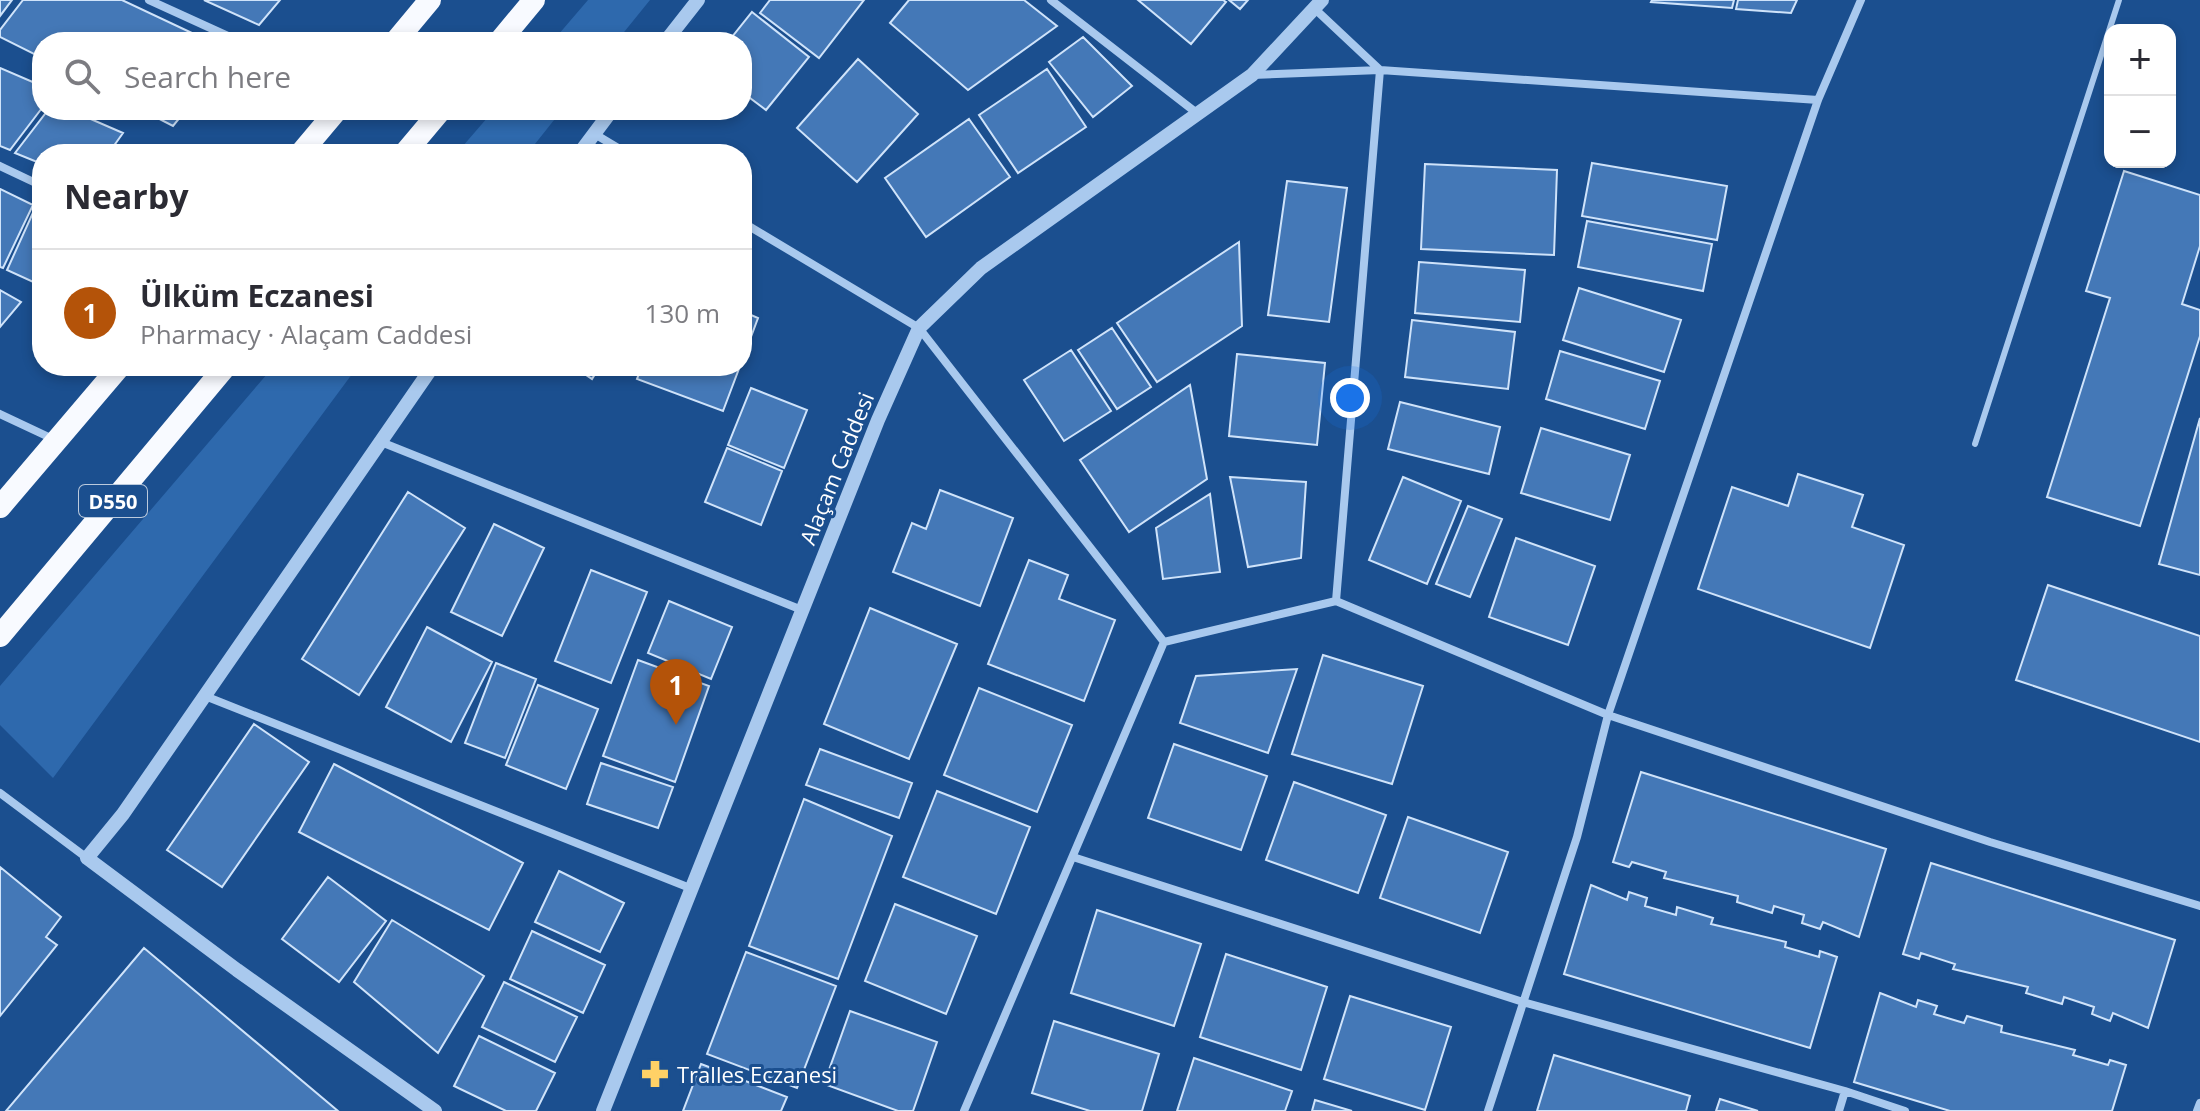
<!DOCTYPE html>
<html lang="en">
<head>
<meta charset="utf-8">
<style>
	body { margin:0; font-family:"Open Sans",sans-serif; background:#f7f7f7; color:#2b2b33 }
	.controls { position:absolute; right:24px; top:24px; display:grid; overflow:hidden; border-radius:16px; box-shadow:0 4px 12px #0003 }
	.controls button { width:72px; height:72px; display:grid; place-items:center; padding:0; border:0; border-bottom:2px solid #e1e1e2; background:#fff; color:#2b2b33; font:40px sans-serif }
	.you { position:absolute; left:1350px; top:398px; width:28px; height:28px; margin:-20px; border:6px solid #fff; border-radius:50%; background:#1a73e8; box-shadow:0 0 0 12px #1a73e833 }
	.badge { display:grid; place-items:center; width:52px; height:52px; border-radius:50%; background:#b45309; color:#fff; font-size:26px; font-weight:700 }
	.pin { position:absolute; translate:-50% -66px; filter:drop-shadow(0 2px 4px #0008) }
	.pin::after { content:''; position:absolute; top:42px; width:28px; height:24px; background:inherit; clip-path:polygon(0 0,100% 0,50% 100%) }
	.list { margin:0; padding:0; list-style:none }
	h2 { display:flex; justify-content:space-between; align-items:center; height:104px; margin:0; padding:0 32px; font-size:34px }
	h2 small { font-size:26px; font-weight:400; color:#7c7c81 }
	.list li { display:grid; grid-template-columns:52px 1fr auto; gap:24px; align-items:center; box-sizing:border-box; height:128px; padding:0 32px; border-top:2px solid #e1e1e2 }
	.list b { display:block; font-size:30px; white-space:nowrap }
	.list p { margin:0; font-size:26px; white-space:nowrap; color:#7c7c81 }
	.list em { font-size:26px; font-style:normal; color:#7c7c81 }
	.icon { flex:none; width:44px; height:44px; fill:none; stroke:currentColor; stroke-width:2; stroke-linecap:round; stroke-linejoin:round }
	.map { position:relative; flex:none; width:2200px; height:1111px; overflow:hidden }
	.search { position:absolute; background:#fff; box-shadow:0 4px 12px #0003; left:32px; top:32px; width:720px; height:88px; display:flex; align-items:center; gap:20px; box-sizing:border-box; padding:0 28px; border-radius:32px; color:#7c7c81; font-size:30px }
	.panel { position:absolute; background:#fff; box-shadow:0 4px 12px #0003; left:32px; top:144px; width:720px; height:232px; border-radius:32px }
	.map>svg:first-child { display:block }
</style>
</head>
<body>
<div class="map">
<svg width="2200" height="1111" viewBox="0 0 2200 1111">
	<rect width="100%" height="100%" fill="#1b4f8f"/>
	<path fill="#2e69ad" d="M588,0H650L616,42H552Z
		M494,110H562L527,154H456Z
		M274,366H358L53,778L0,725V686Z"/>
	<path fill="#4478b7" stroke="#cfe3fa" stroke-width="2" d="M0,0H12L0,16Z
		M23,0H122L211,42H42V58L0,37V30Z
		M204,0H280L259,25Z
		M770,0H864L819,58L760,13Z
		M909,0H1024L1057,26L968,90L890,23Z
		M1138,0H1223L1226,2L1191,44Z
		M1229,0H1248L1240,9Z
		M1652,0H1734L1732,8L1651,2Z
		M1738,0H1797L1791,13L1736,9Z
		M752,12L809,57L766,110L742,92V42H728Z
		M1083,37L1132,86L1093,117L1049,62Z
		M858,59L918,114L857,182L797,128Z
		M0,68L42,86V108L10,150L0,146Z
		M1047,69L1086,127L1018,173L979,115Z
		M48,110H70L123,133L108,154H42V164L15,153Z
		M142,110H186L173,126Z
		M969,119L1010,177L926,237L885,178Z
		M1592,163L1727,186L1717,240L1582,216Z
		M1425,164L1557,170L1554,255L1421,249Z
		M2124,171L2200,195V246L2182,304L2200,310V336L2140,526L2047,497L2110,298L2086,291Z
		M1287,181L1347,188L1329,322L1268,315Z
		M0,189L33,205L3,268L0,267Z
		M36,206L42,209V286L7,270Z
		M1587,221L1712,244L1703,291L1578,267Z
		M1239,242L1242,326L1157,382L1117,323Z
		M1419,262L1525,270L1520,322L1415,313Z
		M1579,288L1681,320L1664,372L1563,340Z
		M0,290L21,302L0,327Z
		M742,311L758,318L742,361Z
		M1412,320L1515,332L1508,389L1405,377Z
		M1112,328L1151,387L1117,409L1078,350Z
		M1071,350L1111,411L1064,441L1024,380Z
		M1560,351L1660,381L1645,429L1546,399Z
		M1237,354L1325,363L1317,445L1229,436Z
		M573,366H600L592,379Z
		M642,366H740L723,411L637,379Z
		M1190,385L1207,479L1129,532L1080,460Z
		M751,388L807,410L784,468L728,445Z
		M1400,402L1500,427L1489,474L1388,449Z
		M2200,418V575L2159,564Z
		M1541,428L1630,455L1610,520L1521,493Z
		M727,448L782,471L761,525L705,502Z
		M1798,474L1863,495L1852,527L1904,545L1870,648L1698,589L1732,487L1788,506Z
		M1230,477L1306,482L1301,558L1248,567Z
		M1403,477L1461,501L1427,584L1369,560Z
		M940,490L1013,518L980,606L893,572L912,523L926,529Z
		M408,492L465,528L359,695L302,659Z
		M1210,494L1220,572L1163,579L1156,528Z
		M1468,506L1502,519L1470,597L1436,584Z
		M494,524L544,548L502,636L451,612Z
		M1516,538L1595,566L1568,645L1489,617Z
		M1029,560L1068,575L1059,599L1115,620L1084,701L988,664Z
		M591,570L647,592L611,683L555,661Z
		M2048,585L2200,636V742L2016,680Z
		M669,601L732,627L711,679L648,653Z
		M870,608L957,644L909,759L824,724Z
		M427,627L492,662L451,742L386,707Z
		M1323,655L1423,686L1392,784L1292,754Z
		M638,660L709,686L675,782L603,756Z
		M496,663L536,679L505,758L465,743Z
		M1297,669L1268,753L1180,723L1196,676Z
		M538,685L598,709L566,789L506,765Z
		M979,688L1072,725L1037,812L944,775Z
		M254,724L309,762L222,887L167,850Z
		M1174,744L1267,776L1241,850L1148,818Z
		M820,749L912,783L899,818L806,785Z
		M601,763L673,787L658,828L587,804Z
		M334,764L523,863L489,930L299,832Z
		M1641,772L1886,849L1859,937L1823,922L1820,929L1802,923L1804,915L1774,906L1772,913L1737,902L1738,896L1664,878L1666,872L1632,862L1629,867L1613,862Z
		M1294,782L1386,815L1358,893L1266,860Z
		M937,791L1030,827L996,914L903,877Z
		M804,799L892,836L838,979L749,946Z
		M1408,817L1508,852L1480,933L1380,898Z
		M1931,863L2175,940L2148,1028L2113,1013L2110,1021L2092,1014L2094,1007L2064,997L2062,1004L2026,993L2028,987L1953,969L1955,964L1921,953L1919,959L1903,954Z
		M0,867L61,917L46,937L57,945L0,1016Z
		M559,871L624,903L600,952L535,922Z
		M328,877L386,921L339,982L282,939Z
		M1591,885L1627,900L1629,892L1647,898L1645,906L1676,915L1677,907L1713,918L1711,924L1786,942L1785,947L1819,957L1820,951L1837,957L1810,1048L1564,974Z
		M895,904L977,936L946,1014L865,981Z
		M1097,910L1201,944L1174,1026L1071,993Z
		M392,920L484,976L438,1053L354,982Z
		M532,931L605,965L583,1013L510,979Z
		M144,948L338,1111H6Z
		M746,952L836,986L797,1088L707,1054Z
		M1226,954L1327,987L1301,1070L1200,1037Z
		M504,982L577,1017L555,1062L482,1027Z
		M1880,993L1916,1007L1918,1000L1937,1006L1934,1014L1964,1023L1967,1016L2002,1026L2001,1032L2075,1050L2073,1055L2108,1065L2110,1060L2126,1065L2112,1111H1950L1854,1082Z
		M1350,996L1451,1027L1425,1110L1324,1079Z
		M850,1011L937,1042L913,1111H898L824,1084Z
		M1054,1021L1159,1054L1142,1111H1090L1032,1093Z
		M479,1036L555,1073L536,1111H506L454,1086Z
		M1554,1055L1690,1096L1686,1111H1537Z
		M1194,1058L1292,1091L1285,1111H1177Z
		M701,1064L787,1097L781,1111H683Z
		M1720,1099L1758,1111H1716Z
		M1315,1100L1352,1111H1312Z"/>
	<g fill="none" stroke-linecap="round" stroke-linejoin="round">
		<path stroke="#a9c9ee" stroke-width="6" d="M1975,444L2119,0"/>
		<path stroke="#a9c9ee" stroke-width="8" d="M149,0L241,42
			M1051,0L1198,114
			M1315,9L1380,70
			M1252,75L1380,70L1818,100
			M593,133L628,154
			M0,166L42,186
			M742,222L919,328L1164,642
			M0,414L53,439
			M381,442L802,610
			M1336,601L1380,70
			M1164,642L1336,601L1608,715L1990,842L2200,906
			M205,696L690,888
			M0,793L87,858
			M1073,857L1523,1002L1845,1091L1905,1111
			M964,1111L1164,642
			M1488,1111L1577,837L1608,715L1818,100L1861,0
			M1839,1111L1845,1091
			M2197,1111L2200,1103"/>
		<path stroke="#a9c9ee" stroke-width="14" d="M665,42L698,0
			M579,154L612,110
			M433,366L123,814L87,858L237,970L435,1111
			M603,1111L878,420L919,328L981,268L1252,75L1322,0"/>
		<path stroke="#f8faff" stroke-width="22" d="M395,42L430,0
			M499,42L534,0
			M300,154L337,110
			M404,154L441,110
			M0,507L120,366
			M0,636L226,366"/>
	</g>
	<defs>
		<g id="pharmacy-bare" transform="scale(2.16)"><path d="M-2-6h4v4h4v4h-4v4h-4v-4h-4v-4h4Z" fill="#ffd166" stroke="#1b4f8f" stroke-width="2.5" paint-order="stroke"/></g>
	</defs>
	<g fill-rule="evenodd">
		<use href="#pharmacy-bare" x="655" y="1074"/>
	</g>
	<g text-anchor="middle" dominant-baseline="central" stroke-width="6" stroke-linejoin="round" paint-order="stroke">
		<rect fill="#1b4f8f" stroke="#bbcadd" stroke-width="2" x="79" y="485" width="68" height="32" rx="6"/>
		<g font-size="20" font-weight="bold" fill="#fff">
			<text x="113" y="501">D550</text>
		</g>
		<g font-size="22" fill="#fff" stroke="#1b4f8f">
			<text transform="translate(836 468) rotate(-68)">Alaçam Caddesi</text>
		</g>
		<g font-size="22" fill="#fff" stroke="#1b4f8f" text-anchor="start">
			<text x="677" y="1074">Tralles Eczanesi</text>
		</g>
	</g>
</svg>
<div class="controls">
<button>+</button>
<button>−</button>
</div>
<div class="you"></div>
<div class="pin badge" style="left:676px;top:725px">1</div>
<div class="search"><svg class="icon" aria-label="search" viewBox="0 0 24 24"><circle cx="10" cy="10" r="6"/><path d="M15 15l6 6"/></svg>Search here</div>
<section class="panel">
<h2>Nearby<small></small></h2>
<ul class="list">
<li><span class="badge">1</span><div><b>Ülküm Eczanesi</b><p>Pharmacy · Alaçam Caddesi</p></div><em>130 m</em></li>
</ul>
</section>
</div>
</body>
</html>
